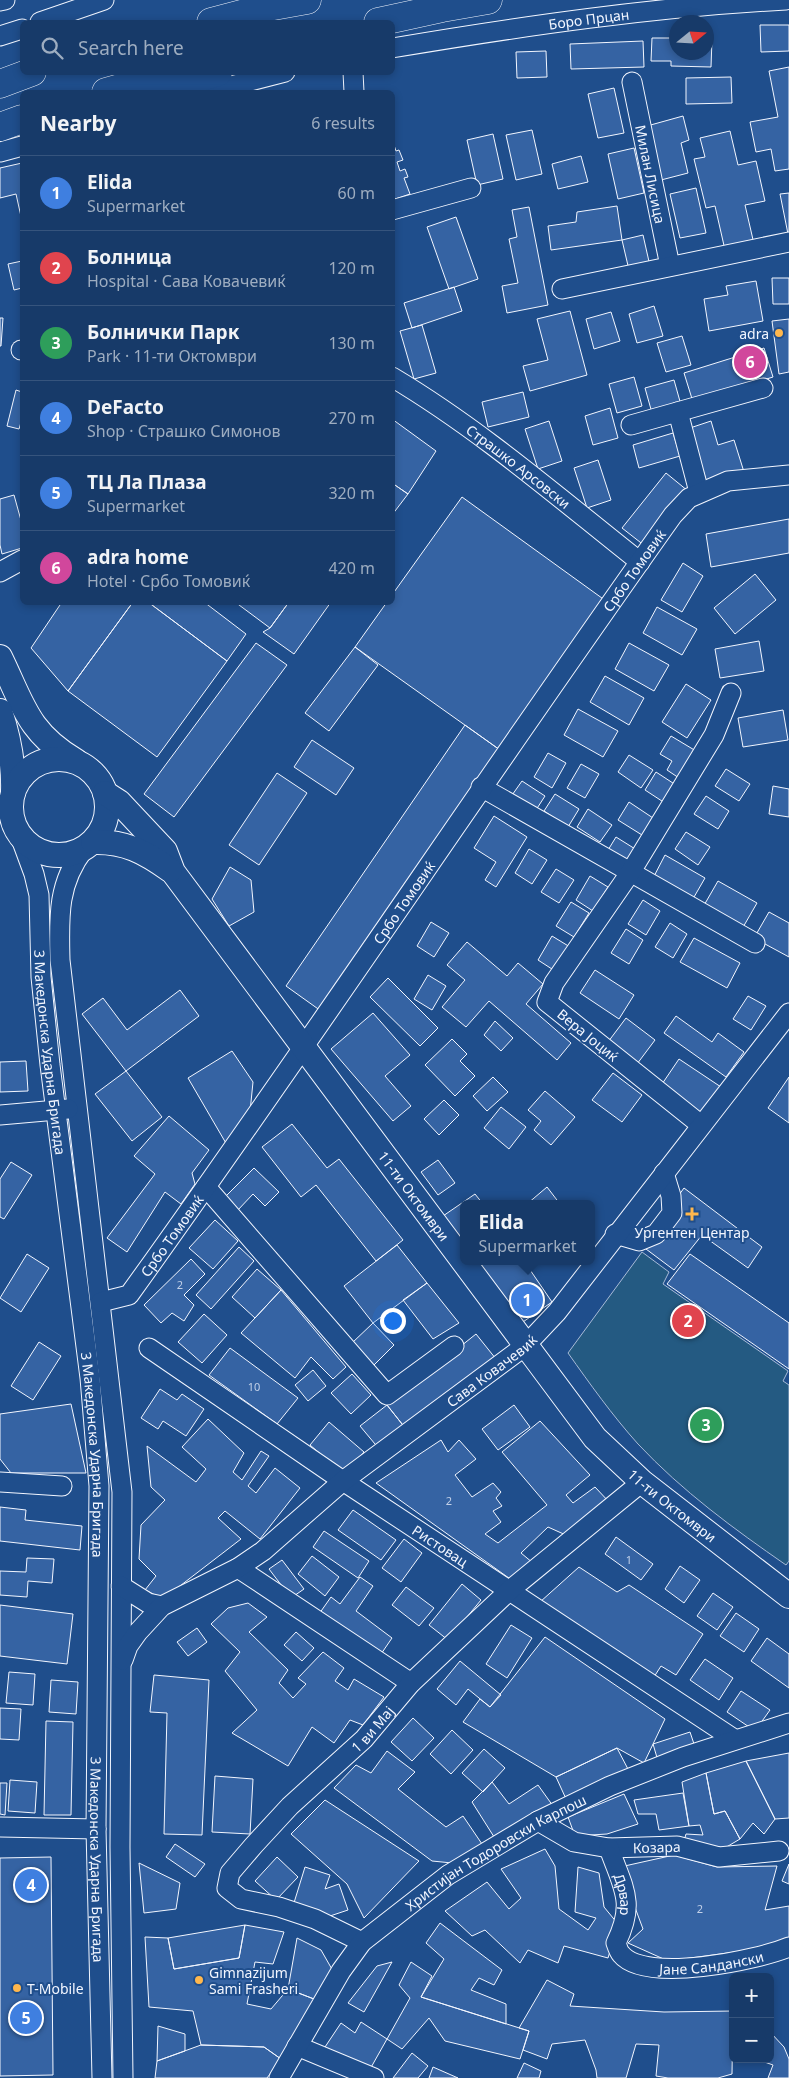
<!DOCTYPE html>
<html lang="en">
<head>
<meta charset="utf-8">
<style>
	body { margin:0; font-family:"Noto Sans",sans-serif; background:#244571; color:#f1f3f6 }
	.controls { position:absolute; right:15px; bottom:15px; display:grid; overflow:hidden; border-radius:8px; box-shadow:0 2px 8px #0003 }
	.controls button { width:45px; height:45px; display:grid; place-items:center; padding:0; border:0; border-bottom:1px solid #36547d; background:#173a69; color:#f1f3f6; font:25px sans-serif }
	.compass { position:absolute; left:669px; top:15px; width:45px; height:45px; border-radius:50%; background:#173a69; box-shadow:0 2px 8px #0003; rotate:72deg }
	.you { position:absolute; left:392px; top:1320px; width:18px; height:18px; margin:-12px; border:4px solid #fff; border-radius:50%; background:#1a73e8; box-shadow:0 0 0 8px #1a73e833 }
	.badge { display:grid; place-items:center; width:32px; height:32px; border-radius:50%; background:#d6ab8b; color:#fff; font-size:16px; font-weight:700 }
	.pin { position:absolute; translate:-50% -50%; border:2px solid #fff; box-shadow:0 1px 5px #0006 }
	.popup { position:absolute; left:460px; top:1200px; width:135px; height:65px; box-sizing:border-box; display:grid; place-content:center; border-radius:8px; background:#173a69; filter:drop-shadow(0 1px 4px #0005); font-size:16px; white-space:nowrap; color:#9eadc0 }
	.popup b { font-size:19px; color:#f1f3f6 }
	.popup::after { content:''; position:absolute; left:50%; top:100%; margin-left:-10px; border:10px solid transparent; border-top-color:#173a69 }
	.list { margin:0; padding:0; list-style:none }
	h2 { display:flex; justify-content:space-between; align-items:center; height:65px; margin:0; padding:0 20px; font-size:21px }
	h2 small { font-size:16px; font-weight:400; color:#9eadc0 }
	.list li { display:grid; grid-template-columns:32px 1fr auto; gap:15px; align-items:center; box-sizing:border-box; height:75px; padding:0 20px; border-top:1px solid #36547d }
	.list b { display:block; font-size:19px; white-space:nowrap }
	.list p { margin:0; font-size:16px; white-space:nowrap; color:#9eadc0 }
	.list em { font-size:16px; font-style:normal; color:#9eadc0 }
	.icon { flex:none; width:28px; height:28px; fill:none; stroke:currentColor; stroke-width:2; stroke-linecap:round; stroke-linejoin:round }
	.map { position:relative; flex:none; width:789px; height:2078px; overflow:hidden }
	.search { position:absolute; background:#173a69; box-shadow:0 2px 8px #0003; left:20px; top:20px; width:375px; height:55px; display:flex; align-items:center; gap:12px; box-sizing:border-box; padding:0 18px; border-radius:8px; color:#9eadc0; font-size:19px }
	.panel { position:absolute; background:#173a69; box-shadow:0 2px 8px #0003; left:20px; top:90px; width:375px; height:515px; border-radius:8px }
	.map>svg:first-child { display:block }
</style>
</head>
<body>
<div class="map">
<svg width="789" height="2078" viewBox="0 0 789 2078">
	<rect width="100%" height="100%" fill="#1f4e8c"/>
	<path fill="#245a82" stroke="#a8bbd7" d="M642,1252L669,1272L663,1284L788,1371L783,1381L789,1385V1561L786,1565C734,1529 682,1491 638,1444C612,1415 590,1384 568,1353Z"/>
	<path fill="#3563a3" stroke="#f2f6ff" d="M760,25H789V51L761,52Z
		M652,38H676V52H706V39H712L711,67L671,66V61H651Z
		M643,41L644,67L571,69L570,44Z
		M546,51L547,77L517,78L516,52Z
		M789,67V169L775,171L771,149L756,152L750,122L778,117L769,71Z
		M731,77L732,103L686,104V78Z
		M614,88L624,133L598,138L588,94Z
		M683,116L689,140L681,143L688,173L661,180L647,126Z
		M532,130L542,174L516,180L506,135Z
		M730,131L738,165L756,161L765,201L745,205L754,244L725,250L715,206L706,208L694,159L705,157L700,138Z
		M493,134L503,179L477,185L467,140Z
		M393,142L396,151L399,150L403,160L397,162L400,171L405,169L408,177L404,178L410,194L392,200Z
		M634,148L644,193L618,199L608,154Z
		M581,156L588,182L558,189L552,164Z
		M22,163V221L16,194L0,198V168Z
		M696,188L706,233L680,238L670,194Z
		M789,193V239L780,194Z
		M617,206L622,240L551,250L548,226L576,222L577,212Z
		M529,207L548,305L507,313L502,286L518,283L509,239L517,237L512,210Z
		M456,217L478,279L449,289L427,227Z
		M643,235L650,266L629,270L622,240Z
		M22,261V288L14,290L8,264Z
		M772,278H789V304H773Z
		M756,281L763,321L709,331L704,299L728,295L726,286Z
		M454,287L462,311L412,328L404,303Z
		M654,306L663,336L637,343L629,314Z
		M570,311L587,375L530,391L523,366L548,360L537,319Z
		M611,312L620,341L594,349L586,319Z
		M0,318H3L1,346H0Z
		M789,319V372L779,374L772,321Z
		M422,325L436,373L414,379L400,331Z
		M682,336L691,365L666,372L657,343Z
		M764,348L773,377L693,402L684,373Z
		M634,377L642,406L617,413L609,384Z
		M674,380L681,405L652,413L645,388Z
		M16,390L22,392V419L19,429L7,426Z
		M523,392L529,417L488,427L482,402Z
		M610,408L618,438L593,445L585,416Z
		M392,419L436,451L408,494L392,483Z
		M549,421L562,461L538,469L525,429Z
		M711,421L718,445L734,440L744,472L707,483L690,428Z
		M673,433L680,456L639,468L633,445Z
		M598,460L611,500L587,508L574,468Z
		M666,473L688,491L645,546L622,528Z
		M392,483L408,494L392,515Z
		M14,495L22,524V548L2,554L0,545V499Z
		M462,497L606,601L500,750L355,647L387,602H392V595Z
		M789,519V553L711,567L706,534Z
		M683,563L703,576L682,612L661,600Z
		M755,574L776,600L735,634L714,608Z
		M62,602H133L68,691L31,648Z
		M133,602H148L227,661L157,757L68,691Z
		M148,602H204L246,634L227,661Z
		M235,602H289L270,628Z
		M289,602H331L294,654L263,632L270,628Z
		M657,607L697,629L682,655L643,633Z
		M759,641L764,671L720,678L715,649Z
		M256,643L287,665L174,817L144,794Z
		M629,643L669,665L654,691L615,669Z
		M355,647L378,665L329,731L305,713Z
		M605,676L644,698L629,725L590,702Z
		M686,684L711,700L687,738L662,722Z
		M578,709L618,731L603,757L564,735Z
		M783,710L788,740L743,747L738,718Z
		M465,725L500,750L321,1011L286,986Z
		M671,736L696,751L679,778L667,770L672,761L660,754Z
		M312,740L354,768L336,795L294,767Z
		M548,753L566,763L552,788L534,777Z
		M629,755L653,770L641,788L618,772Z
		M581,764L599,774L585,798L567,788Z
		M726,769L750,784L739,801L715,786Z
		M656,772L679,787L668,805L645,790Z
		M277,773L307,793L259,865L229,845Z
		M522,781L545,796L534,813L510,798Z
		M773,786L789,789V817L769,814Z
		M555,794L579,809L568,827L544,811Z
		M706,796L729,811L718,829L694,814Z
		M629,802L653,818L642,835L618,820Z
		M588,809L612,825L600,842L577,827Z
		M494,816L527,837L496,887L485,880L496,862L474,848Z
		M686,832L710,847L698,865L675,849Z
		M616,837L640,852L628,870L605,855Z
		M529,849L547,860L532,884L515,873Z
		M665,855L705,878L690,904L651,882Z
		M230,867L251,880L254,912L229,926L212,899Z
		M556,869L574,880L559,903L541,892Z
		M590,876L608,887L593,911L576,900Z
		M718,881L757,903L742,929L703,907Z
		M643,900L660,911L646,935L628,924Z
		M571,902L589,913L574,937L556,926Z
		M769,912L789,923V957L754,938Z
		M431,922L449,933L434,957L417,946Z
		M670,923L687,934L673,958L655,947Z
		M626,929L643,940L629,964L611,953Z
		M552,936L570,947L555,971L538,960Z
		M694,938L740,963L727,988L680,962Z
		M467,942L507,976L518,963L543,984L526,1004L571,1043L557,1060L489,1001L466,1027L442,1007L465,980L447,965Z
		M595,970L634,995L619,1019L580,993Z
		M428,975L446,986L432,1010L414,999Z
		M388,978L438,1028L420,1046L370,997Z
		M180,990L199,1016L126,1071L82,1014L103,998L127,1030Z
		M748,996L766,1006L751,1030L733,1019Z
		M373,1013L410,1055L385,1076L411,1106L393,1121L331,1049Z
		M676,1016L712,1042L718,1033L744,1052L726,1077L664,1033Z
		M626,1018L655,1040L634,1068L605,1046Z
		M495,1021L513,1038L501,1051L484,1035Z
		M452,1039L467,1054L460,1061L475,1076L455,1096L425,1065Z
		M232,1051L253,1082L250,1112L227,1145L188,1078Z
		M679,1059L721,1087L702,1115L660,1087Z
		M26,1061L28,1091L0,1092V1062Z
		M126,1071L162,1117L132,1141L95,1094Z
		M613,1073L642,1095L622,1122L592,1100Z
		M493,1077L508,1092L487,1111L473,1096Z
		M789,1077V1123L768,1108Z
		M545,1091L575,1117L551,1145L534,1130L541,1121L528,1110Z
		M444,1100L459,1115L439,1135L424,1119Z
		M501,1107L526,1127L509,1149L484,1128Z
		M169,1116L209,1150L192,1173L195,1184L181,1204L165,1192L127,1252L107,1238L155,1174L134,1156Z
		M292,1124L327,1168L339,1159L403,1240L376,1261L316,1185L301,1197L262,1147Z
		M438,1160L455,1183L438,1195L421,1172Z
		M11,1162L32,1175L4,1219L0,1217V1179Z
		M254,1168L279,1192L265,1206L253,1194L237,1211L224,1198Z
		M547,1187L560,1204H527Z
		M684,1188L762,1247L748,1268L702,1235L674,1270L642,1246Z
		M475,1194L483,1204H463V1244L443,1216Z
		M215,1220L238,1241L213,1269L189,1248Z
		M397,1245L427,1283L373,1323L344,1286Z
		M239,1247L254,1261L211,1309L196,1295Z
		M27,1254L49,1268L21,1312L0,1298Z
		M690,1254L789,1323V1369L667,1284Z
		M191,1259L205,1274L184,1295L194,1305L184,1321L172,1313L161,1323L144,1305Z
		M475,1261H524L552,1302L520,1324Z
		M257,1269L281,1290L255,1318L232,1297Z
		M427,1283L459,1323L433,1339L403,1300Z
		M281,1290L346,1367L333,1379L311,1357L295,1378L241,1333Z
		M204,1314L227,1335L202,1363L178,1342Z
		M373,1323L394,1345L374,1365L352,1343Z
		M476,1334L496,1359L406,1429L387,1405Z
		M39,1342L61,1356L33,1400L11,1386Z
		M230,1348L298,1398L277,1424L209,1375Z
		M313,1370L326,1386L308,1401L295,1385Z
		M352,1374L371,1395L351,1414L331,1393Z
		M160,1389L177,1400L182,1394L204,1409L186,1436L163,1421L158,1429L141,1418Z
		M71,1404L86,1473H11L0,1459V1414Z
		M387,1405L406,1429L380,1450L360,1426Z
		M514,1405L530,1427L498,1450L482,1429Z
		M208,1419L244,1453L233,1472L242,1480L261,1451L269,1456L248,1486L256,1493L275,1468L300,1488L260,1539L225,1511L218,1518L241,1539L163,1599L145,1590L156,1576L139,1559L141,1525L165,1500L151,1487L147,1446L196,1482L206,1469L182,1447Z
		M540,1421L590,1475L566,1495L573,1503L595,1487L610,1503L568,1536L548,1527L521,1553L533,1563L513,1581L376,1483L441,1440L448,1452L459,1440L476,1459L455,1475L472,1497L493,1483L501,1492L496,1498L502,1506L493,1511L501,1522L485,1534L498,1543L547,1505L502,1452Z
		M329,1422L364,1452L345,1475L310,1445Z
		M0,1507L26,1510L25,1520L82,1526L80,1550L0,1541Z
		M353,1510L396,1540L381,1560L338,1530Z
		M324,1531L369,1561L358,1578L313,1547Z
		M616,1537L653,1564L641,1580L605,1554Z
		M404,1539L422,1553L401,1582L382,1568Z
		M312,1556L339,1577L325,1596L298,1574Z
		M27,1558L54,1559L52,1583L28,1581L27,1597L0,1595V1571L26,1572Z
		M282,1560L304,1589L291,1598L269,1569Z
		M680,1566L700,1580L684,1603L665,1589Z
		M579,1567L617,1592L629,1585L703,1634L676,1675L661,1666L654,1677L540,1602Z
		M360,1577L373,1586L356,1611L392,1638L379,1657L319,1614L331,1597L340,1604Z
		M462,1584L481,1600L448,1640L429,1625Z
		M406,1587L434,1608L419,1626L392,1605Z
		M713,1593L733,1607L717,1630L697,1616Z
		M248,1603L267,1617L249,1632L288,1670L279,1683L293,1698L306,1684L298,1678L323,1652L344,1668L335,1681L348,1690L354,1679L384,1697L363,1725L350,1720L334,1743L312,1727L288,1766L232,1733L257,1710L225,1671L240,1652L211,1624L228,1608Z
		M0,1605L73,1614L67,1664L0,1656Z
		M736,1613L759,1629L744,1652L720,1636Z
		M511,1625L532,1638L507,1678L486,1664Z
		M197,1628L207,1642L188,1656L177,1642Z
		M296,1632L314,1648L302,1661L284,1645Z
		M545,1637L665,1719L644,1763L617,1748L556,1777L463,1722L480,1699L490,1707Z
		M767,1638L789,1654V1688L751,1661Z
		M705,1659L733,1678L719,1700L690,1680Z
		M460,1661L501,1695L490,1707L468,1689L456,1705L437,1689Z
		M9,1672L35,1674L33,1705L6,1703Z
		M154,1675L209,1680L202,1835L164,1834L167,1713L150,1712Z
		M51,1680L78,1682L76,1714L49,1712Z
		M741,1691L770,1710L755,1731L727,1712Z
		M0,1708L21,1709L19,1740L0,1739Z
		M413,1718L434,1738L412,1761L391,1742Z
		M46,1721L73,1722L71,1815H44Z
		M452,1730L473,1750L451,1774L430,1754Z
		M690,1732L696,1750L658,1761L653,1744Z
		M617,1748L629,1771L567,1801L556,1777Z
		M484,1749L505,1768L483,1792L462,1773Z
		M387,1751L415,1772L398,1789L446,1827L463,1816L482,1844L452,1863L432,1861L334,1788L356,1765L371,1773Z
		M789,1753V1818L775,1819L746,1761Z
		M746,1761L775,1819L764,1834L753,1823L740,1839L725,1811L714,1814L706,1773Z
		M706,1773L714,1814L725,1811L740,1839L718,1852L684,1841L686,1834L703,1835L700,1825L689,1826L682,1782Z
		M215,1776L253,1779L250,1834L212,1832Z
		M10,1780L37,1782L35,1813L8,1811Z
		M492,1782L509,1804L538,1785L553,1806L496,1840L472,1802Z
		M0,1783H7L5,1815L0,1814Z
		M683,1793L689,1826L659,1830L656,1814H638L634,1800Z
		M624,1794L638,1824L607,1834L575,1836L568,1817Z
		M325,1800L419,1861L364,1918L347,1884L291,1834Z
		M175,1844L205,1864L195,1877L166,1857Z
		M545,1849L555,1866L559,1909L588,1930L596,1918L575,1912L578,1867L599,1873L604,1907L618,1924L608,1958L564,1946L558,1963L528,1950L520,1963L485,1930L472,1936L445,1911L487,1882L509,1909L521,1898L501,1869Z
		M674,1855L717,1867L777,1866L765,1910L789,1906V1940L772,1947L668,1961L628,1943L643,1929L620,1867Z
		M51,1857L53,2075L0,2076V1858Z
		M277,1857L298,1877L276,1900L255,1881Z
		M139,1863L180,1883L176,1909L144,1913Z
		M789,1864V1884L782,1881Z
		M305,1867L330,1875L325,1889L339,1884L348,1910L327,1917L293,1906Z
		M440,1923L502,1970L494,1985L479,1978L471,1990L506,2004V2024L421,1997L444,1959L426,1943Z
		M245,1925L284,1932L273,1964L255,1962L247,2004L271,2009L288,1989L314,1999L281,2059L264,2047L201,2045L193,2011L149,2007L145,1937L168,1938L174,1969L239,1958Z
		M245,1925L239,1958L174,1969L168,1938Z
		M297,1938L321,1950L333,1971L314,1999L288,1989Z
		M392,1962L364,2012L348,2003L377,1966Z
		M411,1962L432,1976L421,1997L529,2031L520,2059L445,2041L429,2018L402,2049L387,2039L410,1998L399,1985Z
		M547,1980L574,1994L570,2006L664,2012L733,2011L732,2074L718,2078H668L656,2076L659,2045L636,2044L626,2078H597L596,2070L585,2040L552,2044L547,2059L523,2050L529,2031L519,2028Z
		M361,2022L387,2039L369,2071L323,2050L341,2023L355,2033Z
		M158,2026L185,2034V2051L157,2061Z
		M770,2032L784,2047L789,2059V2078H768L773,2065L756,2059H770Z
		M201,2045L264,2047L281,2059L267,2078H155L157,2061Z
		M412,2053L428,2066L418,2078H393Z
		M524,2063L541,2071L539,2078H517Z
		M433,2067L458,2078H429Z"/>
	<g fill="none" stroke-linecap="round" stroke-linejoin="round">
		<g stroke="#f2f6ff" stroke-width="21">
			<g id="minor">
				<path d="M0,1L5,0"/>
				<path d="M40,22L104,0"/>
				<path d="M0,36L22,29"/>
				<path id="s1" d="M392,48C523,26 654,7 786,0"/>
				<path d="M353,72L354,92"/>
				<path id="s2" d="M632,82L670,266"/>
				<path d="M208,92L285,72"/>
				<path d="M0,152L22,146"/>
				<path d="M392,210L471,188"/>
				<path d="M562,289L789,242"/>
				<path d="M21,350H22"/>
				<path id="s3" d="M392,377C481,430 559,498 640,562"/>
				<path d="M678,412L699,492"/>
				<path d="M631,425L763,388"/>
				<path d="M0,572L22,560"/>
				<path d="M481,787L755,943"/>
				<path id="s4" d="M20,836L34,874L39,895L41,977L50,1065L90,1378L99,1486L96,1829L102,2078"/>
				<path d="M84,849C57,884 59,918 60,960L122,1492L120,1847L123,2078"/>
				<path d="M0,1115L68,1109"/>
				<path d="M701,1125L547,1002L554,983L630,873L714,735L731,693"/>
				<path d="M206,1187L387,1395L454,1346"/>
				<path d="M615,1234L639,1241L656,1234L672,1213L671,1196L664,1173"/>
				<path id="s5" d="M101,1302L129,1295C314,1038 489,773 673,515L689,498L728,481L789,475"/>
				<path id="s6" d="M149,1348L343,1481L734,1739"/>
				<path d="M0,1482L62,1486"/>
				<path d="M238,1568L411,1683"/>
				<path d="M121,1586L148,1603L162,1606"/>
				<path id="s7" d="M123,1660L128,1646L138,1632L162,1606L238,1568L263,1551L343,1481L525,1346L557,1312L789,1013"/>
				<path id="s8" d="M538,1821L574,1842L609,1848L677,1846L719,1857L779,1851"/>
				<path d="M0,1827L96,1829"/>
				<path id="s9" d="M609,1848C623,1888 636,1902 616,1943C617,1946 619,1952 621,1954C645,1984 758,1960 789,1947"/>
				<path id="s10" d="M362,1942L315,1919L279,1907L241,1899L227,1888L230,1873L254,1845L290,1806L364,1739L411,1683L510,1590L642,1482"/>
				<path d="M297,2046L374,2078"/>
				<path id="s11" d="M279,2078L341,1971L362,1942L448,1875L538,1821L610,1786L683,1757L789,1723"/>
			</g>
		</g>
		<g stroke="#f2f6ff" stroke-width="26">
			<g id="major">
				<path d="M0,657C23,704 27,732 76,761"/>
				<path d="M0,711C9,738 14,763 13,792"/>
				<circle cx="59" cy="807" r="48"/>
				<path id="s12" d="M105,793L119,802L165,851L173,872L595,1438L642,1482L789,1596"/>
				<path d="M93,842C125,841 145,852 170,870"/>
			</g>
		</g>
		<g stroke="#f2f6ff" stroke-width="29">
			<path id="highway" d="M211,22L268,7L307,0
				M378,22L442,8L488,0
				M0,84L32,72
				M160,89L218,72
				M106,92L177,72
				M0,127L22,119"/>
		</g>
		<use href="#minor" stroke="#1f4e8c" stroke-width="19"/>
		<use href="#major" stroke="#1f4e8c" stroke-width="24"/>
		<use href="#highway" stroke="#1f4e8c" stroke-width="28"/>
	</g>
	<g fill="#ffb74d" stroke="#1f4e8c" stroke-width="2">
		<circle cx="779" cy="333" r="5"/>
		<path d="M689.5 1206.5h5v5h5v5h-5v5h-5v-5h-5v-5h5z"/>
		<circle cx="199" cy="1980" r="5"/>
		<circle cx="17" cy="1988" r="5"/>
	</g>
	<g text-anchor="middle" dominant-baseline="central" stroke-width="4" stroke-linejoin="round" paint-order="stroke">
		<g font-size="11" fill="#c3d1e8">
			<text x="180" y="1284">2</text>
			<text x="254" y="1386">10</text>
			<text x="449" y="1500">2</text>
			<text x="629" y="1559">1</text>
			<text x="700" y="1908">2</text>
		</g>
		<g font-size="14" fill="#f2f6ff" stroke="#1f4e8c">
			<text stroke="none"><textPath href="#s1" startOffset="199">Боро Прцан</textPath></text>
			<text stroke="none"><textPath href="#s2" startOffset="94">Милан Лисица</textPath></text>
			<text stroke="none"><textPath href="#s3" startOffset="155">Страшко Арсовски</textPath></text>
			<text stroke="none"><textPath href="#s5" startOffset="912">Србо Томовиќ</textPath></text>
			<text stroke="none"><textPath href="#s5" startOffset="508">Србо Томовиќ</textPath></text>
			<text transform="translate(588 1035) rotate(39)">Вера Јоциќ</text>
			<text stroke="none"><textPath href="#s4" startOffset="220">3 Македонска Ударна Бригада</textPath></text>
			<text stroke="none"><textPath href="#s12" startOffset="510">11-ти Октомври</textPath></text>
			<text stroke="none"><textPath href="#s5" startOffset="102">Србо Томовиќ</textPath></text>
			<text stroke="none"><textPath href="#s7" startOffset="474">Сава Ковачевиќ</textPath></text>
			<text stroke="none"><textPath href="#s4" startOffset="625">3 Македонска Ударна Бригада</textPath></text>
			<text stroke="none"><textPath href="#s12" startOffset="915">11-ти Октомври</textPath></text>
			<text stroke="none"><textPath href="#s6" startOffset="352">Ристовац</textPath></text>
			<text stroke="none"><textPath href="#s10" startOffset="365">1 ви Мај</textPath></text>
			<text stroke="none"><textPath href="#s8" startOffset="125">Козара</textPath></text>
			<text stroke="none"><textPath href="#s11" startOffset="321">Христијан Тодоровски Карпош</textPath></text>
			<text stroke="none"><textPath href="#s4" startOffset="1030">3 Македонска Ударна Бригада</textPath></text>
			<text stroke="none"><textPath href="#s9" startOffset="49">Дрвар</textPath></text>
			<text stroke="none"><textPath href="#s9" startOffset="206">Јане Сандански</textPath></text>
		</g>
		<g font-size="14" fill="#f2f6ff" stroke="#1f4e8c" text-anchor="start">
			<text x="769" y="333" text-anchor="end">adra</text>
			<text x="692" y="1232" text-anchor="middle">Ургентен Центар</text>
			<text x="209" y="1972">Gimnazijum<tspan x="209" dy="16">Sami Frasheri</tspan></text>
			<text x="27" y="1988">T-Mobile</text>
		</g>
	</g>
</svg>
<div class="controls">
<button>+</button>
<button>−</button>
</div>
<svg class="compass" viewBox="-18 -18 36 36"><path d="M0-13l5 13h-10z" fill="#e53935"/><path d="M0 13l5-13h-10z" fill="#9eadc0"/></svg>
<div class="you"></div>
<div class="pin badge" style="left:527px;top:1300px;background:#3f7fe0">1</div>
<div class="popup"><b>Elida</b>Supermarket</div>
<div class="pin badge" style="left:688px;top:1321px;background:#e0444e">2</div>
<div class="pin badge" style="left:706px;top:1425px;background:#2e9e5b">3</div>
<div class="pin badge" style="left:31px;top:1885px;background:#3f7fe0">4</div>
<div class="pin badge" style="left:26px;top:2018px;background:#3f7fe0">5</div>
<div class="pin badge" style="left:750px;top:362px;background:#d1479c">6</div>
<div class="search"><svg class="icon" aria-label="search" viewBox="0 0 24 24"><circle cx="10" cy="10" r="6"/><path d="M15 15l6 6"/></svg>Search here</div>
<section class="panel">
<h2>Nearby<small>6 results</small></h2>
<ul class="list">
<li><span class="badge" style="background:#3f7fe0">1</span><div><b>Elida</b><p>Supermarket</p></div><em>60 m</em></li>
<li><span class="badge" style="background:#e0444e">2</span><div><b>Болница</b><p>Hospital · Сава Ковачевиќ</p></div><em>120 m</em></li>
<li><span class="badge" style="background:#2e9e5b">3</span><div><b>Болнички Парк</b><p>Park · 11-ти Октомври</p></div><em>130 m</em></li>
<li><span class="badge" style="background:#3f7fe0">4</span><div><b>DeFacto</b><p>Shop · Страшко Симонов</p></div><em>270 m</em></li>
<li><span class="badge" style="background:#3f7fe0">5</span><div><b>ТЦ Ла Плаза</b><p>Supermarket</p></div><em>320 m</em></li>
<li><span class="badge" style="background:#d1479c">6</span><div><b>adra home</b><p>Hotel · Србо Томовиќ</p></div><em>420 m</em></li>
</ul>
</section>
</div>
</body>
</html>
